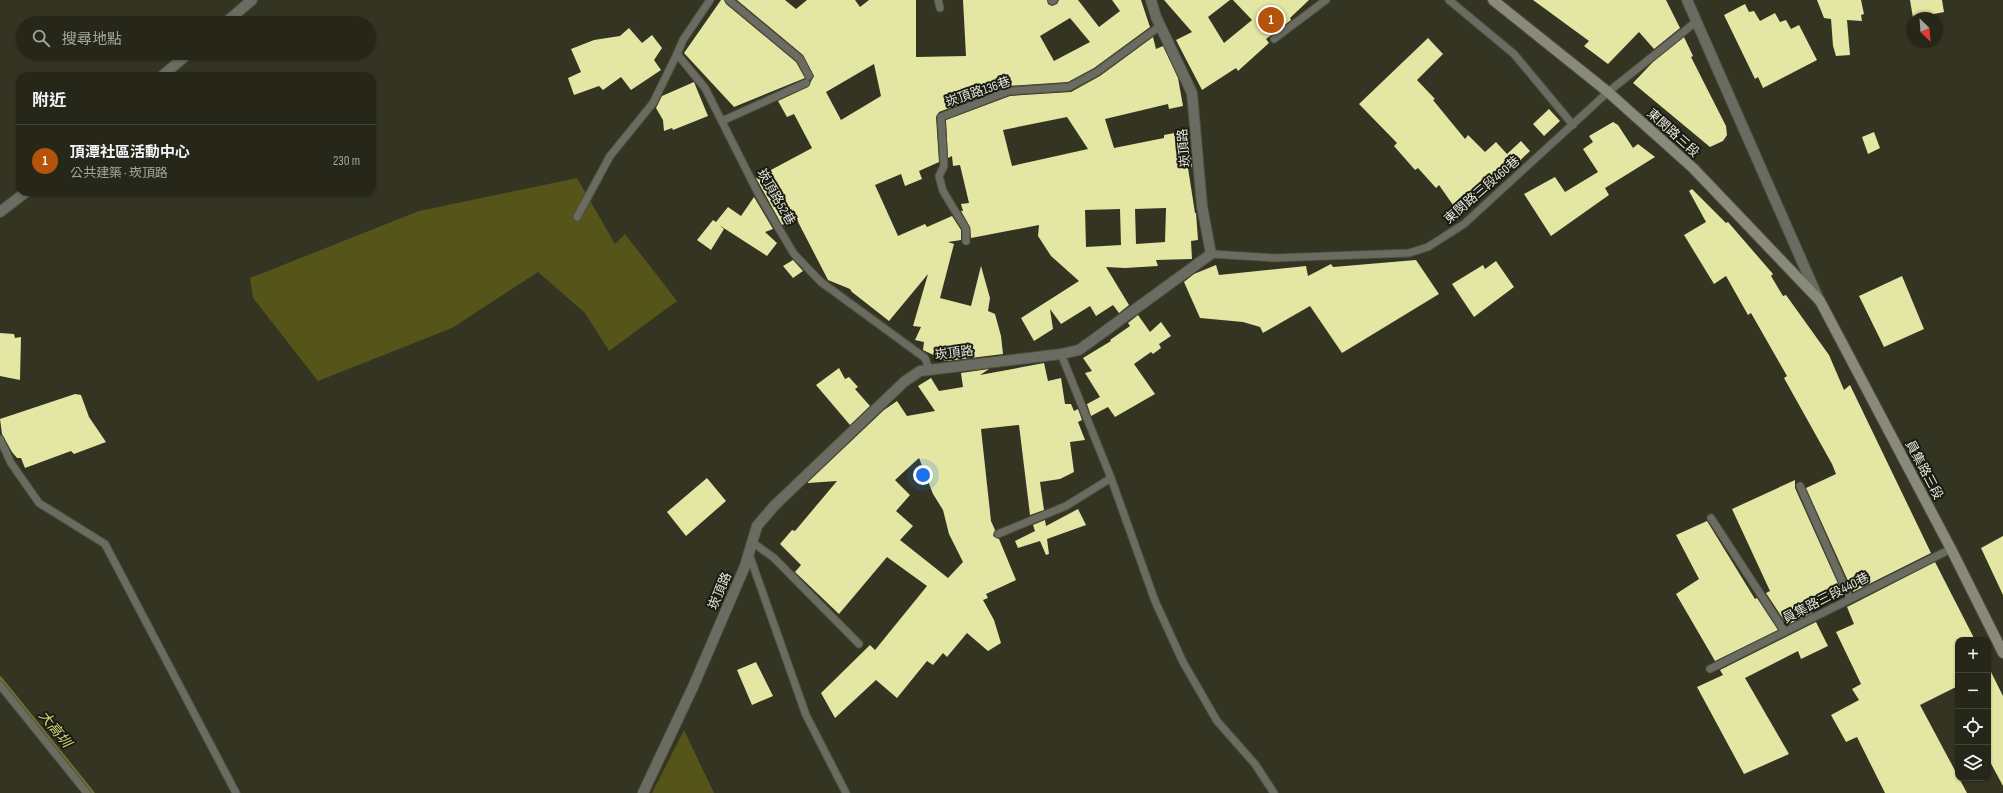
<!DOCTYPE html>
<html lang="zh-TW">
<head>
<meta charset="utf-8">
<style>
	body { margin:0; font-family:"Sofia Sans Condensed","Noto Sans TC",sans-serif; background:#2e2f22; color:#f1f3f6 }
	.controls { position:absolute; right:12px; bottom:12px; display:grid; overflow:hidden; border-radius:8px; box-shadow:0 1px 3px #0004 }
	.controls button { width:36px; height:36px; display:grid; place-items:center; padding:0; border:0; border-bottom:1px solid #424438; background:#262719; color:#f1f3f6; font:20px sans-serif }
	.compass { position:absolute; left:1907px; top:12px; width:36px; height:36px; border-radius:50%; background:#262719; box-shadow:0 1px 3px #0004; rotate:155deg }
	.you { position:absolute; left:923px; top:475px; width:14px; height:14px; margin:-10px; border:3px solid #fff; border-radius:50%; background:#1a73e8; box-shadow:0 0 0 6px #1a73e833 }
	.badge { display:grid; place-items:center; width:26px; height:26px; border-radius:50%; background:#b45309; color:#fff; font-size:13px; font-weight:700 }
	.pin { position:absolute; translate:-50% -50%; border:2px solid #fff; box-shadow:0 1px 4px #0006 }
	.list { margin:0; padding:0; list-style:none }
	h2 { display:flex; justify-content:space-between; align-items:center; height:52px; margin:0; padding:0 16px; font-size:17px }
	h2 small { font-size:13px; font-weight:400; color:#a4a5a2 }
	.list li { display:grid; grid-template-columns:26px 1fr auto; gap:12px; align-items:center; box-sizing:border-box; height:72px; padding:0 16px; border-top:1px solid #424438 }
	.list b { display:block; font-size:15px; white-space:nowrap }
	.list p { margin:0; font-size:13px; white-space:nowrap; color:#a4a5a2 }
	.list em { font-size:13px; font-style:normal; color:#a4a5a2 }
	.icon { flex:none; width:22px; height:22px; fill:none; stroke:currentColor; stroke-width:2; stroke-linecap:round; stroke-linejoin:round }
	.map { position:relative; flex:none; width:2003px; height:793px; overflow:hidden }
	.search { position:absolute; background:#262719; box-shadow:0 1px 3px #0004; left:16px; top:16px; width:360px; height:44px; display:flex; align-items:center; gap:10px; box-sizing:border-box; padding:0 14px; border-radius:22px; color:#a4a5a2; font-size:15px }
	.panel { position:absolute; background:#262719; box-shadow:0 1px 3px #0004; left:16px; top:72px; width:360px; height:124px; border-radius:12px }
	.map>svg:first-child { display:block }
</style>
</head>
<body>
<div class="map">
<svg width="2003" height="793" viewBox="0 0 2003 793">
	<rect width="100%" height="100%" fill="#333421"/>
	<path fill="#555519" d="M577,178L615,244L625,234L677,301L609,351L585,313L538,272L452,328L318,381L253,298L250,278L419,211Z
		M684,730L714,793H652Z"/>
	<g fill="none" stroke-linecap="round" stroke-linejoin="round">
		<path stroke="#717232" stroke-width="5" d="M0,679L92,793"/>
	</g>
	<path fill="#e4e6a3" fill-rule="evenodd" d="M721,0H724L726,4L796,62L805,78L734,107L684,53Z
		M737,0H785L796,9L807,0H855L860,7L869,0H916V57L966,56L963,0H1047L1048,4L1052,6L1057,4L1059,0H1078L1099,27L1120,11L1112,0H1141L1150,27L1094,68L1068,82L1007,86L939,112L936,117L939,162L919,171L922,179L905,186L901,174L875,185L898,236L925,224L927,227L952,216L961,230V240L948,242L954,244L940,298L971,306L981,266L990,298L988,311L995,314L1001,336L1003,354L946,361L923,350L924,342L915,340L921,327L913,326L928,274L889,321L852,292L850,289L828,280L796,218L782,225L756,178L812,148L794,114L787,117L778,101L808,87L814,76L803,55ZM1070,18L1090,42L1054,61L1040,36ZM874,64L881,96L841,120L826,92Z
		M1164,0H1230L1208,17L1224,43L1252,20L1233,0H1309L1290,18L1291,20L1266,39L1269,43L1238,71L1236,68L1202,90L1176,40L1192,32Z
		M1533,0H1666L1680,28L1654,49L1639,32L1608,64L1584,46L1589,41Z
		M1817,0H1861L1864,14L1861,15L1862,21L1847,20L1850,55L1836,56L1833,46L1831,19L1824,18Z
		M1910,0H1942L1944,12L1913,18Z
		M1745,4L1749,12L1754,11L1760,21L1775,13L1780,22L1786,20L1791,29L1799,25L1817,60L1763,88L1758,77L1755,79L1724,15Z
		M629,28L642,43L652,35L662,48L654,60L661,70L631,90L621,77L603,90L599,86L574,95L568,78L581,72L571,49L594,40L620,36Z
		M1153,37L1156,49L1163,46L1178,78L1183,106L1169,109L1168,104L1105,119L1114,148L1164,138V135L1185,131L1188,148L1190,147L1192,167L1188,168L1195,213H1196L1198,240L1191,241L1192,259L1156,260L1158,266L1125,268L1106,267L1129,305L1119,313L1113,305L1096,316L1090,306L1061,324L1050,309L1053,329L1034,341L1021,318L1079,281L1051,256L1038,236L1039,225L971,238L970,227L961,211H963L961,204L969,203L960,165L953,166L952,156L948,158L946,120L1010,96L1071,92L1100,76ZM1067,117L1088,149L1012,166L1003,130ZM1166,208L1165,242L1136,244L1135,209ZM1120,209L1121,245L1086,247L1085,210Z
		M1684,37L1693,56L1691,57L1726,126L1727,135L1723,141L1710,147L1633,83L1653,62Z
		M1428,38L1443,54L1417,80L1435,99L1433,100L1465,139L1468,135L1485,152L1496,142L1507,154L1521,141L1530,151L1475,204L1464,194L1453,205L1439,185L1436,188L1418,168L1415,170L1394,146L1397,143L1359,104Z
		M694,82L708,116L673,130L672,128L664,131L663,120L656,108L662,96Z
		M1549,109L1560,121L1544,136L1533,124Z
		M1613,122L1618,125L1633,148L1638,144L1655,157L1605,188L1609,195L1551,236L1524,194L1555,177L1565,192L1598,172L1583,149L1593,142L1589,136Z
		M1874,132L1880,148L1868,154L1862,137Z
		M1692,189L1726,223L1728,222L1773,274L1771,276L1783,296L1786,295L1829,355L1844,390L1850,385L1931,553L1853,592L1806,488L1836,474L1832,464L1784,378L1787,376L1751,313L1748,315L1726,276L1714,284L1684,235L1706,222L1689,191Z
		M754,197L773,229L765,232L777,243L767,256L719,225L724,229L711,250L697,240L713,220L716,222L728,207L741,216Z
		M793,260L803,271L793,278L783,266Z
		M1416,260L1439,294L1342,353L1310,306L1263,333L1260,327L1243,322L1200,318L1184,282L1194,274L1216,265L1219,275L1306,266L1308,276L1331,264L1333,267Z
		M1496,261L1514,287L1474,317L1452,284L1483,265L1485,269Z
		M1902,276L1924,329L1884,347L1859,296Z
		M1138,315L1150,332L1161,322L1171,336L1159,344L1161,348L1153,354L1151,352L1134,364L1155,394L1115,417L1108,407L1091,416L1087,404L1100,397L1085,373L1092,371L1083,358L1111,341L1110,340L1130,326L1128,323Z
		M0,333L14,334L15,338L21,337L20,380L0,376Z
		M1044,363L1048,381L1061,378L1065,404H1071L1074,411L1078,409L1082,420L1078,422L1085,440L1070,442L1074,472L1060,479L1040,482L1044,510L1030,515L1019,425L981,429L991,521L995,530L993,536L999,539L1016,580L986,594L988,598L983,600L994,620L1001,643L988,651L967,633L947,657L943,653L933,665L927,661L897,698L876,680L835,718L821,693L870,645L875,650L927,586L887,557L839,614L795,572L801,565L780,544L792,530L795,531L837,481L807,483L884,410L897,401L907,416L935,411L918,386L931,378L939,391L963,387L961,373L989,369L980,375ZM919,458L933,494L943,510L949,534L963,562L948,578L900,540L913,526L896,511L910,495L895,480Z
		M839,368L845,379L849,377L858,387L855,389L870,406L850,425L816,385Z
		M75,394L81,395L89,417L106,442L74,454L71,451L25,468L21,458H17L12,452L2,434L0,419Z
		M707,478L726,501L686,536L667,512Z
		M1795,480V488L1844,597L1839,589L1808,606L1812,613L1787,625L1766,593L1770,591L1732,509Z
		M1078,509L1086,525L1047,539L1049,554L1046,555L1040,541L1018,548L1015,541L1035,531L1033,525L1045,520L1046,526Z
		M1707,521L1755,599L1757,598L1778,630L1715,661L1676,594L1699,579L1676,535Z
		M2003,536V595L1981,548Z
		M1935,562L1975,640H1958V686L1920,705L1967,793H1885L1857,737L1846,742L1831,715L1859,700L1852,689L1861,684L1836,632L1854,624L1847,607Z
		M1816,622L1828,646L1801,659L1798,651L1745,678L1789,754L1744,774L1697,687L1723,675L1720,670Z
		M756,662L773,696L752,705L737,670Z
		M1988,666L2003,696V786L1988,758Z"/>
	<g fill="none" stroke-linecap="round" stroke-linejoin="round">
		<g stroke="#4f503f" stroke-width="9">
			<path id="service" d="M710,0L683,40L677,54L705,88L759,195L794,254L821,282L925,358L929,369
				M729,0L800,59L809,76
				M938,0L940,8
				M1449,0L1514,54L1573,125
				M1052,1L1054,0
				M1274,39L1326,0
				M722,121L806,83
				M577,217L610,156L653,103L677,54
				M966,241V229L943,191L939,176L944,166L941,117L1009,91L1069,87L1097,72L1160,26
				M1211,254L1275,258L1409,253L1428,247L1464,224L1608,92L1697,21
				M1061,354L1111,478L1155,601L1183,662L1217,721L1255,764L1274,793
				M0,439L11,463L39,503L105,544L236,793
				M1800,486L1850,599
				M1711,518L1785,632
				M998,534L1066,506L1111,478
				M752,542L774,558L859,644
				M749,554L806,715L846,793
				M1710,669L1951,549
				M0,685L87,793"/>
		</g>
		<g stroke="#4f503f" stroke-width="12">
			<path id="minor" d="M643,793L693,687L745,566L757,526L774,506L904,382L920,371L1061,354L1079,350L1211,254L1202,206L1192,93L1156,17L1151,0"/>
		</g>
		<g stroke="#4f503f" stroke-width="12">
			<path id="tertiary" d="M1687,0L1819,300
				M225,23L252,0
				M162,76L189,53
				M0,212L26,192"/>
		</g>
		<g stroke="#4f503f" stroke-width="12">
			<path id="secondary" d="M1493,0L1608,92L1693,168L1820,301L1951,549L2003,653"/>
		</g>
		<use href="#service" stroke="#6a6b61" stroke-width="7"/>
		<use href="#minor" stroke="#6a6b61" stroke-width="10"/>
		<use href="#tertiary" stroke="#6a6b61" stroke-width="10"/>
		<use href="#secondary" stroke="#898a7b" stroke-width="10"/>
	</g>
	<g text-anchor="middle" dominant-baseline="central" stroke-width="4" stroke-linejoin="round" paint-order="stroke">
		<g font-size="13" fill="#e5e6da" stroke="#1a1b12">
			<text transform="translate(978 92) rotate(-19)">崁頂路136巷</text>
			<text transform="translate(1673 133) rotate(42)">東閔路三段</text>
			<text transform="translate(1184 148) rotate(-95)">崁頂路</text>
			<text transform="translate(1482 190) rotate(-41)">東閔路三段460巷</text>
			<text transform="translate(776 197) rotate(60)">崁頂路52巷</text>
			<text transform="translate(954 353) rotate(-7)">崁頂路</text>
			<text transform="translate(1924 470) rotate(62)">員集路三段</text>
			<text transform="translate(720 591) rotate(-67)">崁頂路</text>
			<text transform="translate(1826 598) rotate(-27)">員集路三段440巷</text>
		</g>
		<g font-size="14" font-style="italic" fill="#d6d87b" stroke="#1a1b12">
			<text transform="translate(55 729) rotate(51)">大高圳</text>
		</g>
	</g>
</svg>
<div class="controls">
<button>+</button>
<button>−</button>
<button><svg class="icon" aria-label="locate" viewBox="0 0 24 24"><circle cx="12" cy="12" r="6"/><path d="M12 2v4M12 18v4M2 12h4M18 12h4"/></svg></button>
<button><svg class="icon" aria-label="layers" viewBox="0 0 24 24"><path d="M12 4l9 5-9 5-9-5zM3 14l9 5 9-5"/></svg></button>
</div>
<svg class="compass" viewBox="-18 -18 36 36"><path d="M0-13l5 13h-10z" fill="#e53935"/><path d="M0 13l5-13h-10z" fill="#a4a5a2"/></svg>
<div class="you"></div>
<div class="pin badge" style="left:1271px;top:20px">1</div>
<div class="search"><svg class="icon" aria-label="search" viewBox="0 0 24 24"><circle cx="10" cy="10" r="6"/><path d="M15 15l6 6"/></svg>搜尋地點</div>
<section class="panel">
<h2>附近<small></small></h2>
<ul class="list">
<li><span class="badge">1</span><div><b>頂潭社區活動中心</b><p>公共建築 · 崁頂路</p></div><em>230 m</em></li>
</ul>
</section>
</div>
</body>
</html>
